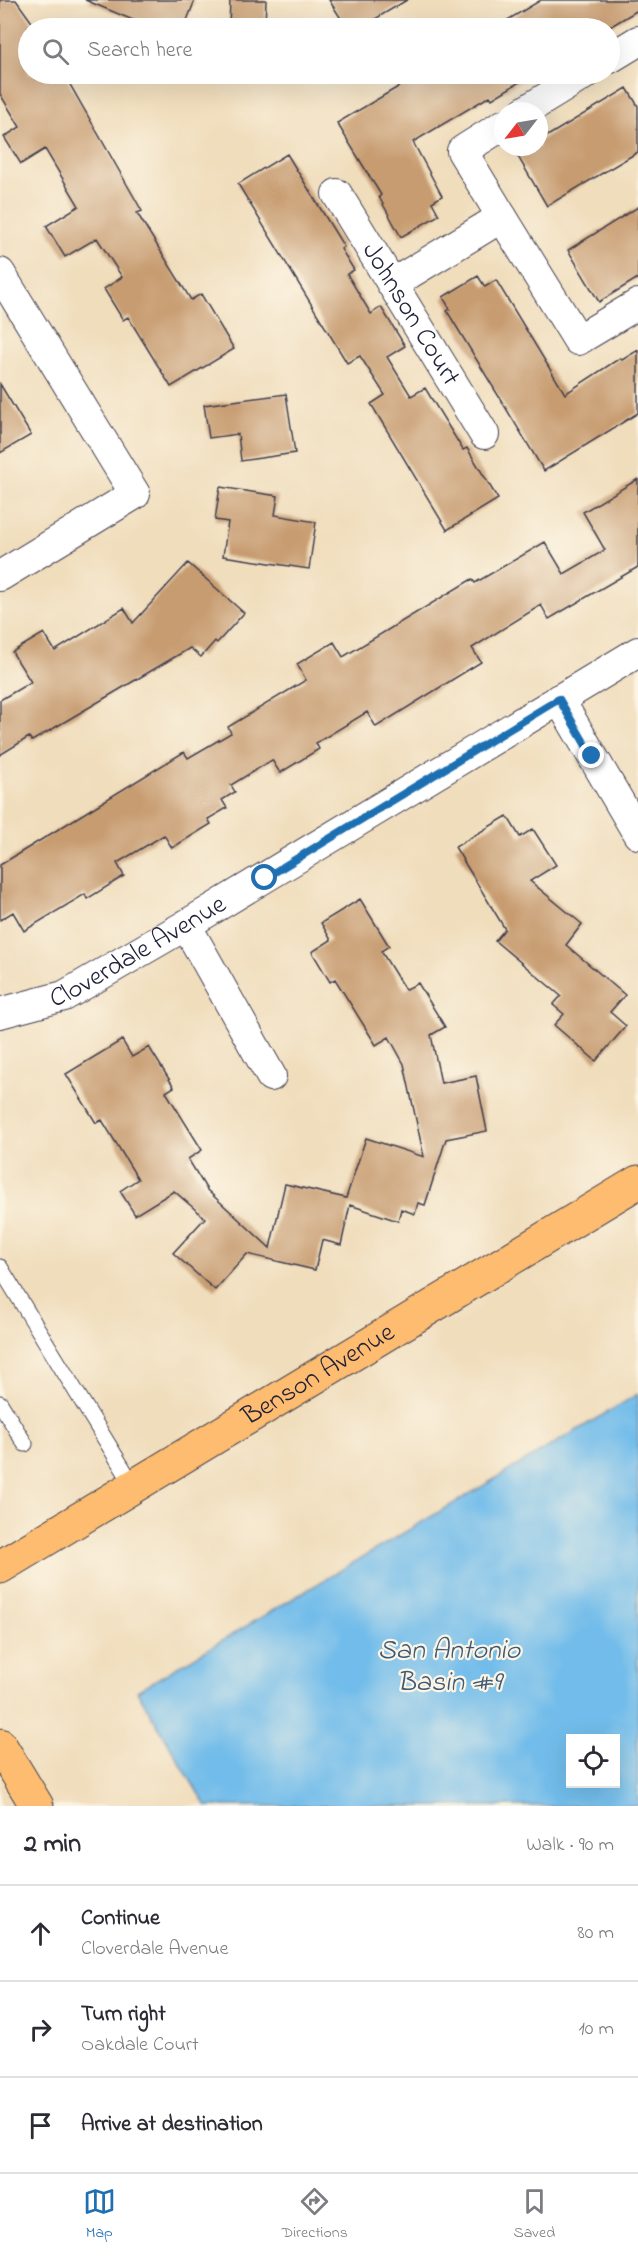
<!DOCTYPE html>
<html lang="en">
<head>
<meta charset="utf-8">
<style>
	body { margin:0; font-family:"Indie Flower",sans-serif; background:#f7f7f7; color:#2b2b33 }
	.controls { position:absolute; right:18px; bottom:18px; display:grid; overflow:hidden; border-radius:0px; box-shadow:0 6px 24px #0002 }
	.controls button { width:54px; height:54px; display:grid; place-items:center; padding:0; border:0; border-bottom:2px solid #e1e1e2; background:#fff; color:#2b2b33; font:30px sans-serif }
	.compass { position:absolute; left:494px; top:102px; width:54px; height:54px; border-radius:50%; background:#fff; box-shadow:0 6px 24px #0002; rotate:239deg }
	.stop { position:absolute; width:18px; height:18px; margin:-14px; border:4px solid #1f6fb2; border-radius:50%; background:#fff }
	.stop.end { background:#1f6fb2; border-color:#fff; box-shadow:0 2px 6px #0008 }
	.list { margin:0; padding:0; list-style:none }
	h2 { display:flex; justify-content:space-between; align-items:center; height:78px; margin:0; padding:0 24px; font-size:26px }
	h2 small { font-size:20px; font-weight:400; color:#7c7c81 }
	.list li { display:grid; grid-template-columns:39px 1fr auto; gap:18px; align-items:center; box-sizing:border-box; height:96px; padding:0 24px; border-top:2px solid #e1e1e2 }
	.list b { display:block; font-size:22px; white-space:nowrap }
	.list p { margin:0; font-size:20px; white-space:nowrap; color:#7c7c81 }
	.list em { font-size:20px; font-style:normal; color:#7c7c81 }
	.icon { flex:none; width:33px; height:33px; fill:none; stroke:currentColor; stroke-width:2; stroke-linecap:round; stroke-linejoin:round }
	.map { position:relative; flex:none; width:638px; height:1806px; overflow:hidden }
	.search { position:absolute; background:#fff; box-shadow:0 6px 24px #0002; left:18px; right:18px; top:18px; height:66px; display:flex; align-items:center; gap:15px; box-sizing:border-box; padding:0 21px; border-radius:33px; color:#7c7c81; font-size:22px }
	.sheet { height:366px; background:#fff }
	nav { display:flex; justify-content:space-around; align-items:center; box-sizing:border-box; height:84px; border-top:2px solid #e1e1e2; background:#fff; font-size:16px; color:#7c7c81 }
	nav a { display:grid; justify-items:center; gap:3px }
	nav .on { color:#1f6fb2 }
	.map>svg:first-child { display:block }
</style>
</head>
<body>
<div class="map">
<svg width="638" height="1806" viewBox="0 0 638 1806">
	<rect width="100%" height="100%" fill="#fcf5e5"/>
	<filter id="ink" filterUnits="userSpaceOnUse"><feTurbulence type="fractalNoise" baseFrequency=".0167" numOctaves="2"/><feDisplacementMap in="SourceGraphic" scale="12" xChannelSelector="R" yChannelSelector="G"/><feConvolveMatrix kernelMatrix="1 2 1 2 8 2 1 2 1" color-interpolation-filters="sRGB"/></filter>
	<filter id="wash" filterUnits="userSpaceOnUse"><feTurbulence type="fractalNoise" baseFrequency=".008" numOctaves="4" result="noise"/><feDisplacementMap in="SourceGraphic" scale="24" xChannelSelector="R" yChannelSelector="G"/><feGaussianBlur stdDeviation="1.35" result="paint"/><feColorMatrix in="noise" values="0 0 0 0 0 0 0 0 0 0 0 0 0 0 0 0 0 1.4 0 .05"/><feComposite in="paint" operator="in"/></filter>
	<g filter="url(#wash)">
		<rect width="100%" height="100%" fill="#f0ddbc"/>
		<path fill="#71bcea" stroke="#4a6f92" stroke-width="1.5" fill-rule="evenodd" d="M638,1394V1806H206L137,1691ZM570,1738H616V1784H570Z"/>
		<g id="blocks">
			<path fill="#c79c71" d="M0,0H16L36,28H28V74H64L142,211L137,213L191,300L201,294L234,349L171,387L128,317L123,320L104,289L122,277L97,238L65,257L46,226L79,206L45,149L21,164L4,137L20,127L0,94Z
				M85,0H195L184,28H152Z
				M230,0H266L265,28H229Z
				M329,0H407L360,28H347Z
				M541,0H638V10L608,28H494Z
				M227,74H263V80L227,78Z
				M420,74L531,75L492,99L490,96L413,142L442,196L432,202L439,215L401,237L379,197L381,195L337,123Z
				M627,88L638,106V152L547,206L517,155L529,147H539V141Z
				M287,154L344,247L341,249L354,270L347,274L371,314L381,307L405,346L387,357L411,396L425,388L463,450L467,448L498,499L447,530L371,404L385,395L360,356L347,363L238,184Z
				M638,207V278L599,302L568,250Z
				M478,276L485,287L496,280L565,394L620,358L622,360L638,350V413L544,471L447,311L450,309L443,297Z
				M0,384L31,435L0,453Z
				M286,394L295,453L241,461L238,434L209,438L204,405Z
				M638,479V567L549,619L541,605L472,648L481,662L376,727L367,712L316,743L319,749L280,773L272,760L231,785L235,792L222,800L227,808L208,819L211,824L172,848L164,835L117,863L124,876L87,899L85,894L24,931L13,912L0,920V865L184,752L188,758L231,733L228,727L306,680L297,664L334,642L343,657L472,579L475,583L545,542L564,574L605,550L583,512Z
				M220,487L278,496L275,515L316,522L309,569L223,556L228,522L215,520Z
				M188,563L244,613L217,643L215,641L201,657L190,648L32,741L29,737L0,755V700L31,682L12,652L44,633L55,651L124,608L133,623Z
				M507,816L520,837L533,829L556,865L530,881L582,924L566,945L625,995L610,1012L626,1026L596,1061L554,1025L564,1014L553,1005L561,996L495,941L505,929L455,847Z
				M360,899L389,946L381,951L405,990L418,983L445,1027L431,1035L441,1083L476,1076L487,1131L446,1139L425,1205L418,1203L415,1214L401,1209L398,1221L350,1205L341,1245L322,1240L315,1270L247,1254L215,1290L173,1253L205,1218L174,1191L135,1215L120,1191L138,1179L102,1120L96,1123L66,1074L122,1040L132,1057L149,1047L174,1087L166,1092L202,1150L188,1159L207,1190L270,1248L285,1184L346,1198L366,1138L424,1157L404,1064L389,1037L376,1045L335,979L330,982L312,952L331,940L321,923Z"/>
		</g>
	</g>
	<g filter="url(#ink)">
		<use href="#blocks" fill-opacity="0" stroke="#413e4e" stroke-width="1.5"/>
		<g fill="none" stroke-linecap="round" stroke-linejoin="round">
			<g stroke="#413e4e" stroke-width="17">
				<path id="service" d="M0,1267L133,1485
					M0,1403L25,1444"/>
			</g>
			<g stroke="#413e4e" stroke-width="32">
				<g id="minor">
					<path d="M610,58L638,41"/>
					<path d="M525,111L585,74"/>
					<path id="s1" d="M337,194L484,434"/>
					<path d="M502,217L462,151L503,125"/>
					<path d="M0,273L135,494L0,576"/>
					<path d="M392,284L502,217L578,340L638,304"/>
					<path d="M559,699L638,834"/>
					<path d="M186,925L271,1076"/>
					<path id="s2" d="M0,1013L64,996L186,925L638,652"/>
				</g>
			</g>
			<g stroke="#413e4e" stroke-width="35">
				<g id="primary">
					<path id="s3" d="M0,1567L638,1182"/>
					<path d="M0,1745L37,1806"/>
				</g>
			</g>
			<use href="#service" stroke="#fff" stroke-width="15"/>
			<use href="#minor" stroke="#fff" stroke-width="30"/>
			<use href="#primary" stroke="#fdbc70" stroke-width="33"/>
		</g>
	</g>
	<g fill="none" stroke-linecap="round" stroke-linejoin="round" filter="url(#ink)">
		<path stroke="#1f6fb2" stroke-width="8" d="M265,878L559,699L592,756"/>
	</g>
	<g text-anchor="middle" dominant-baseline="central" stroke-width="4.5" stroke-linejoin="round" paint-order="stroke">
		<g font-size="27" fill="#22223b" stroke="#fcf5e5">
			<text stroke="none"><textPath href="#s1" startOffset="141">Johnson Court</textPath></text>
			<text stroke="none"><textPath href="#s2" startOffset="152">Cloverdale Avenue</textPath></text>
			<text stroke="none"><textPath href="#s3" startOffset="372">Benson Avenue</textPath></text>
		</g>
		<g font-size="28" font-style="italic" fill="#3e5878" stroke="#fcf5e5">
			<text x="449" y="1651">San Antonio<tspan x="449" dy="32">Basin #9</tspan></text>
		</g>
	</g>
</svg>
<div class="controls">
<button><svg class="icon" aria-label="locate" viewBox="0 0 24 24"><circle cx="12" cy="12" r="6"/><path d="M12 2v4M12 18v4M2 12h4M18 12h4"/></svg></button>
</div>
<svg class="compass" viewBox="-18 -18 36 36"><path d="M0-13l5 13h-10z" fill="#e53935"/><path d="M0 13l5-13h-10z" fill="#7c7c81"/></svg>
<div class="stop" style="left:265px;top:878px"></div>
<div class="stop end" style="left:592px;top:756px"></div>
<div class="search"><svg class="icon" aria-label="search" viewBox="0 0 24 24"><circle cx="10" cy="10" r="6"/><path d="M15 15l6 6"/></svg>Search here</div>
</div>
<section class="sheet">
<h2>2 min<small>Walk · 90 m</small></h2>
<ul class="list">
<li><svg class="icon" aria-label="ahead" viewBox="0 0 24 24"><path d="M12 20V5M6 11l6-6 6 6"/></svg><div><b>Continue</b><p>Cloverdale Avenue</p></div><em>80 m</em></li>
<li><svg class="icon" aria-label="right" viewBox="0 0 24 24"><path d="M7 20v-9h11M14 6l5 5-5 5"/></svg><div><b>Turn right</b><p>Oakdale Court</p></div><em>10 m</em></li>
<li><svg class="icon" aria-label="arrive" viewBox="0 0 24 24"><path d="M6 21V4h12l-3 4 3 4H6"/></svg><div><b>Arrive at destination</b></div></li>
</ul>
</section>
<nav>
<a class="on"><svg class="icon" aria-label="map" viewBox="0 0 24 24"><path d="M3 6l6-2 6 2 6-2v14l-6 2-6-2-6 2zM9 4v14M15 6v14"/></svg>Map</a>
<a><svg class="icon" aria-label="directions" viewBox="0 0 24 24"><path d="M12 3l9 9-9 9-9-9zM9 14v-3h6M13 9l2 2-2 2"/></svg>Directions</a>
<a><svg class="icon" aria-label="saved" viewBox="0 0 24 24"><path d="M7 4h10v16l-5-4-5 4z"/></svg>Saved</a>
</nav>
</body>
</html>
